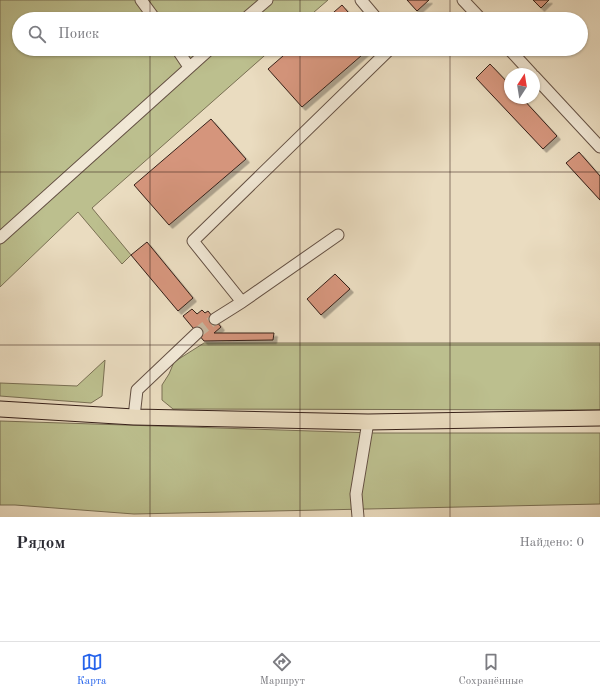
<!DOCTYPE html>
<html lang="ru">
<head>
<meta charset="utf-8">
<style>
	body { margin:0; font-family:"Old Standard TT",serif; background:#f7f7f7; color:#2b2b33 }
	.compass { position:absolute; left:504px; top:68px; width:36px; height:36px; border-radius:50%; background:#fff; box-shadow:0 1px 3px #0004; rotate:12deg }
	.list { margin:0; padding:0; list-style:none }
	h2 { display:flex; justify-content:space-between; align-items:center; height:52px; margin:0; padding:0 16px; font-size:17px }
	h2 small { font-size:13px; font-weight:400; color:#7c7c81 }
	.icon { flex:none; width:22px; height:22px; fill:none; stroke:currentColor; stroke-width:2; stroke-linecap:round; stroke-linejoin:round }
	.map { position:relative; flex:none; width:600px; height:517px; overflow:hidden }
	.search { position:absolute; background:#fff; box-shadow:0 1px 3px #0004; left:12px; right:12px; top:12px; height:44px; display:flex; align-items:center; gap:10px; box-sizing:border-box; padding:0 14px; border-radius:22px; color:#7c7c81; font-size:15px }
	.sheet { height:124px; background:#fff }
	nav { display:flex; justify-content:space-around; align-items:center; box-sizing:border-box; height:56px; border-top:1px solid #e1e1e2; background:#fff; font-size:11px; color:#7c7c81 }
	nav a { display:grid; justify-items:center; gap:2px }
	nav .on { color:#2563eb }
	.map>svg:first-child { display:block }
</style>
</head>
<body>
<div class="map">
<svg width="600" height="517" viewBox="0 0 600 517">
	<defs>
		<filter id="shadow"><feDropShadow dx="3.5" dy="3.5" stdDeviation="0" flood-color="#0004"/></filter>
	</defs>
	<rect width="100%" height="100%" fill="#eadcc0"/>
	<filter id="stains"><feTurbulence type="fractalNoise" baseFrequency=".005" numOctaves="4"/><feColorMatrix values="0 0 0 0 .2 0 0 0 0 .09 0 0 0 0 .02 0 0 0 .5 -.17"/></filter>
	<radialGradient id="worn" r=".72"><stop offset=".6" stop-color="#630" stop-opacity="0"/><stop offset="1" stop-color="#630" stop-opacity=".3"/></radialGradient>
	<path fill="#bcbf8e" stroke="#7a7054" d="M0,0H328L306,19H19V49H272L92,208L131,255L122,264L78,212L0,287Z
		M204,343H600V410L173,409L162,400V385L169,374L174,362Z
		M105,360L102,396L91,403L0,396V383L77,386Z
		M0,421L374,433H600V504L134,514L15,505H0Z"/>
	<path fill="#d5957b" stroke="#372119" filter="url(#shadow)" d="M407,0H429L417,11Z
		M533,0H549L541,8Z
		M342,5L354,19H326Z
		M291,49H369L302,107L268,69Z
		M490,64L510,85V98H522L557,136L543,149L476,78Z
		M211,119L246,159L169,225L134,185Z
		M579,152L600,176V200L566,163Z
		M147,242L193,298L178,311L131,255Z
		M335,274L350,289L321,315L307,299Z
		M192,309L197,314L202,310L205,313L208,311L221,327L214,333H274L273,340L204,341L183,316Z"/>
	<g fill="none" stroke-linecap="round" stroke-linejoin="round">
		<path stroke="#c6b79f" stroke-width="11" stroke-dasharray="11 5.5" stroke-linecap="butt" d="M197,333L215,319"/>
		<g stroke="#645043" stroke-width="13">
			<path id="minor" d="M141,0L155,19
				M361,0L377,19
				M463,0L481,19
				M245,19L267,0
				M177,49L189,67
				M509,49L532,74
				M534,76L600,147
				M0,238L210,49
				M242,302L193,241L390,49
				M215,319L242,302L338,235
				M134,417L137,390L197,333
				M358,517L356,494L368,422"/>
		</g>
		<g stroke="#372119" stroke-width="17">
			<path id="major" d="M0,409L134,417L368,422L600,418"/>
		</g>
		<use href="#minor" stroke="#f1e8d6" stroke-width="11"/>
		<use href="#major" stroke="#eadcc0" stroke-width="15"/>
	</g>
	<path fill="none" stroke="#372119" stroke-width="1" stroke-opacity="0.55" d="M150,0V19M300,0V19M450,0V19M150,49V517M300,49V517M450,49V517M0,172H600M0,345H600"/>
	<rect width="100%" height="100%" filter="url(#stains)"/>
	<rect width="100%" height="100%" fill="url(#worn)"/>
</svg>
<svg class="compass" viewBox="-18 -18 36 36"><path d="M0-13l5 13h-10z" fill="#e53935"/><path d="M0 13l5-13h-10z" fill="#7c7c81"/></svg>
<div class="search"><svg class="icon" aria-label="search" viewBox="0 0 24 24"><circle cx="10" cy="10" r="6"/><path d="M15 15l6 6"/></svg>Поиск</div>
</div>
<section class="sheet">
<h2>Рядом<small>Найдено: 0</small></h2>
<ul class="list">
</ul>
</section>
<nav>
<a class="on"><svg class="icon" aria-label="map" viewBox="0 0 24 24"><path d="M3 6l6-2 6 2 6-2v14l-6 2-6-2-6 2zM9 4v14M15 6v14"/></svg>Карта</a>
<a><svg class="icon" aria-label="directions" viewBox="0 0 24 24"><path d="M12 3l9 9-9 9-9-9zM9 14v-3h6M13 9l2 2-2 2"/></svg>Маршрут</a>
<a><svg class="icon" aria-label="saved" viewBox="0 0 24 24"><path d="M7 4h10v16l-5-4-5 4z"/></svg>Сохранённые</a>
</nav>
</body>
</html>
